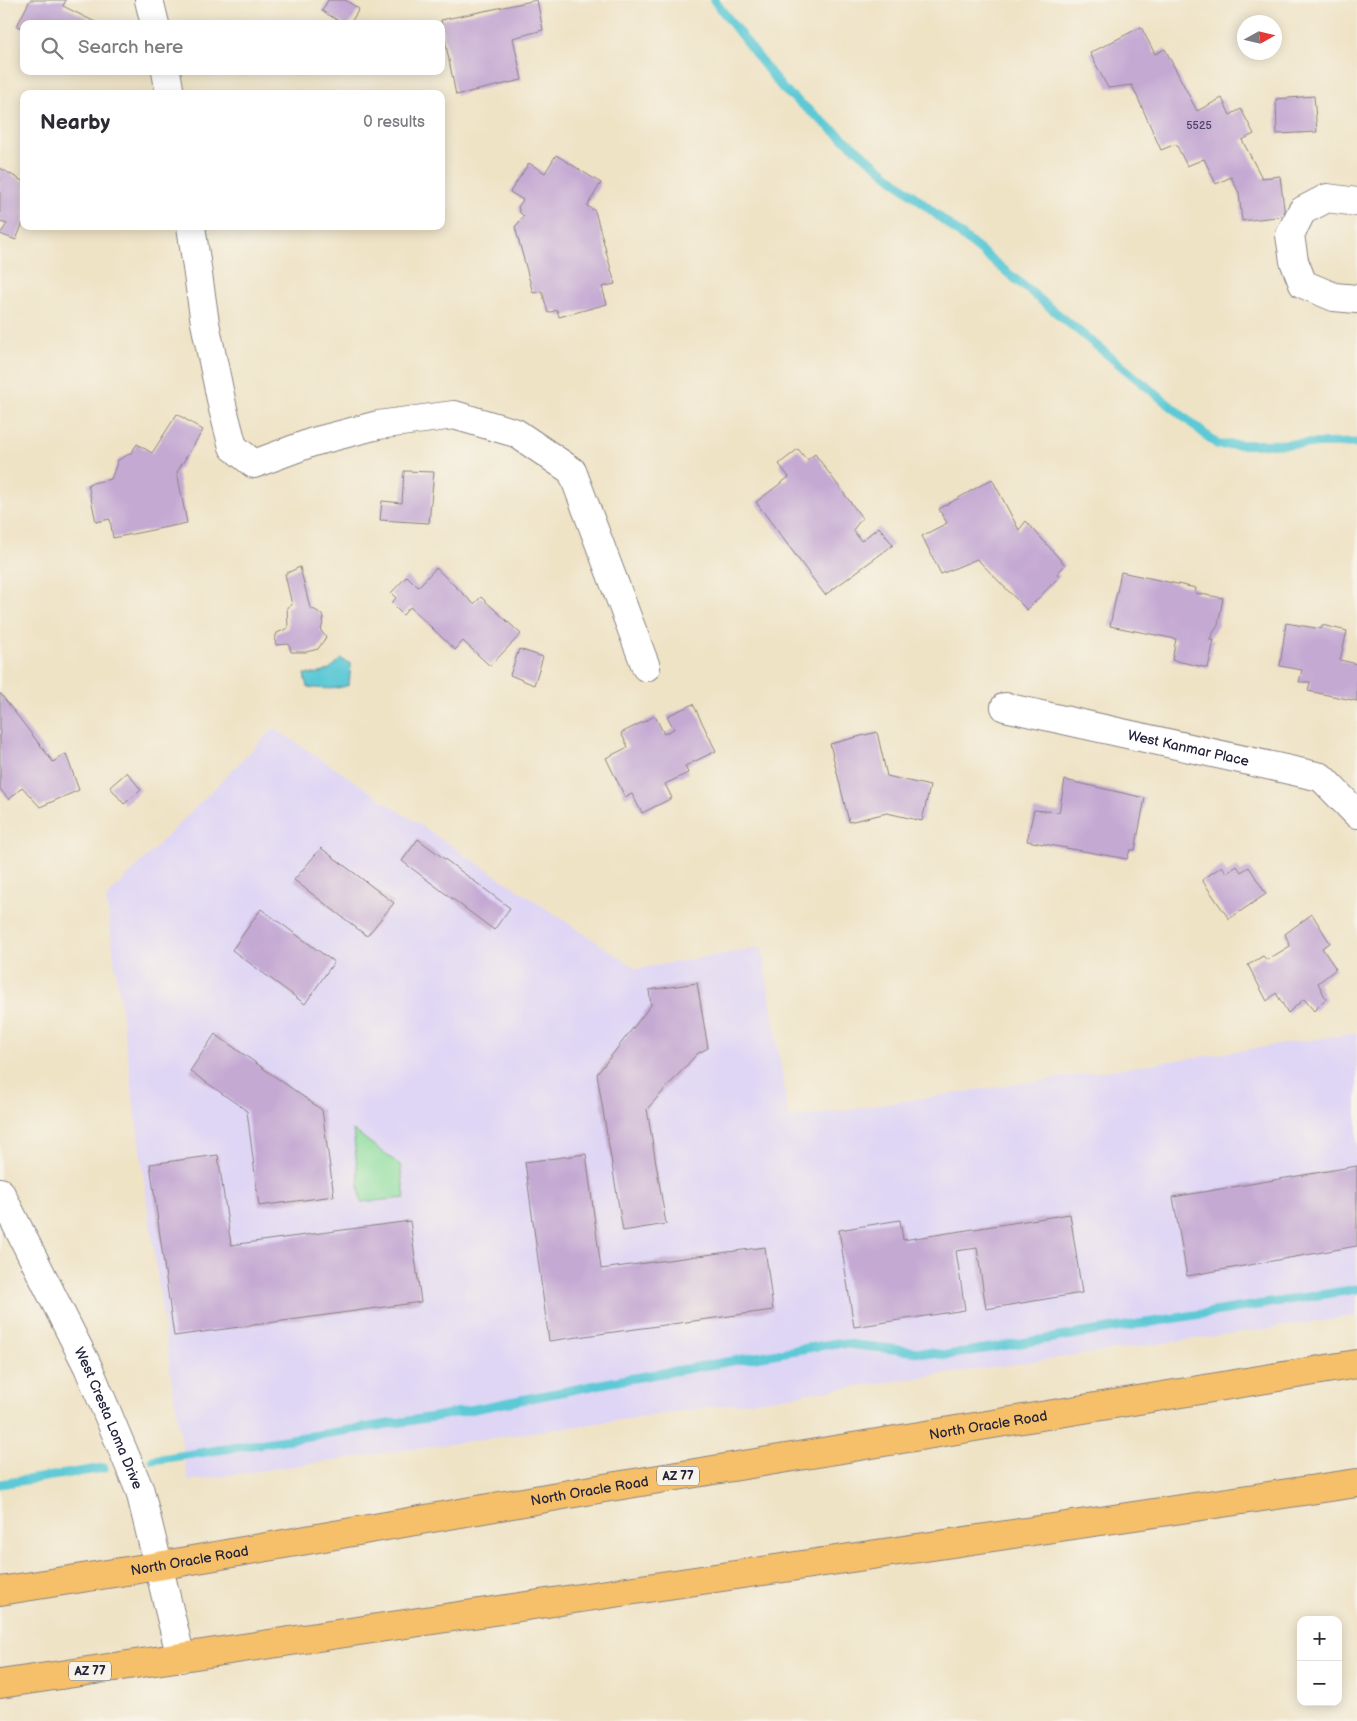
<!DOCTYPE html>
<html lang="en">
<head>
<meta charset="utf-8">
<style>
	body { margin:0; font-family:"Balsamiq Sans",sans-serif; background:#f2f2f3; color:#2b2b33 }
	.controls { position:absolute; right:15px; bottom:15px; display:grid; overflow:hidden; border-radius:10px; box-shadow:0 2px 12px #0003 }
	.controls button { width:45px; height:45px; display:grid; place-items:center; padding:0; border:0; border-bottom:1px solid #e1e1e2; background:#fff; color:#2b2b33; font:25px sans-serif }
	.compass { position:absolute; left:1237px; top:15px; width:45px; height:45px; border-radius:50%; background:#fff; box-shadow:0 2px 12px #0003; rotate:82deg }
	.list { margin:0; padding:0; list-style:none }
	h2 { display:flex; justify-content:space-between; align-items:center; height:65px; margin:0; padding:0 20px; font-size:21px }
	h2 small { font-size:16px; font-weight:400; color:#7c7c81 }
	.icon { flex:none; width:28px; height:28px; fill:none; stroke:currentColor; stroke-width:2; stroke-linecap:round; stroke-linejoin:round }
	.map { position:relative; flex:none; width:1357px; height:1721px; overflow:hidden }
	.search { position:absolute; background:#fff; box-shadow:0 2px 12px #0003; left:20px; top:20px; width:425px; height:55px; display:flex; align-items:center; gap:12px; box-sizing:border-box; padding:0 18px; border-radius:10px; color:#7c7c81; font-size:19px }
	.panel { position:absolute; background:#fff; box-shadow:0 2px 12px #0003; left:20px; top:90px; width:425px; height:140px; border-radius:10px }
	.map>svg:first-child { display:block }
</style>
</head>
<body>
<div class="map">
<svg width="1357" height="1721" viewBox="0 0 1357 1721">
	<rect width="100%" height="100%" fill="#f7f3e8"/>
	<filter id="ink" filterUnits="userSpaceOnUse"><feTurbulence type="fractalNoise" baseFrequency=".02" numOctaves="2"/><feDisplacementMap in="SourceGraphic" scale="10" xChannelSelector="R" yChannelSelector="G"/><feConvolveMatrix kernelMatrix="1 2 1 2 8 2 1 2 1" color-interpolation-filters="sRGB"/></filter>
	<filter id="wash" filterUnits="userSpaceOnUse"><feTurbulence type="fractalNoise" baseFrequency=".0096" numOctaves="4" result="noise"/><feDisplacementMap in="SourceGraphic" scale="20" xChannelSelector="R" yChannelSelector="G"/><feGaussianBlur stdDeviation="1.12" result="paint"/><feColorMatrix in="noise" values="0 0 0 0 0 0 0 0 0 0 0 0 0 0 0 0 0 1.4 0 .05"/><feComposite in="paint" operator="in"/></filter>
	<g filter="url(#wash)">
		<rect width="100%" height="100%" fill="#efe3c6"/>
		<path fill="#dfd5f5" d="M274,728L637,969L762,947L789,1118L1357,1033V1316L188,1481L171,1377L106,898Z"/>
		<path fill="#8dde9f" stroke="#58806d" d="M353,1130L400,1165L405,1198L361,1202Z"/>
		<path fill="#5dc9d6" stroke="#407688" d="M341,659L351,664L349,685C335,690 322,689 307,687L304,674C325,674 327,672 341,659Z"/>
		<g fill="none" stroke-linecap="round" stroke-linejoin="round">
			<path stroke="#5dc9d6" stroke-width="9" d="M714,0L783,89L1218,445L1357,443
				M153,1460L434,1417L622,1380L837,1343L947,1355L1357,1289
				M0,1484L104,1468"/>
		</g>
		<g id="blocks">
			<path fill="#c4a9d3" d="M30,0H66L63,6L99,24H24V29L17,26Z
				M328,0H345L359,9L350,24H344L322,11Z
				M537,0L543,30L513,38L522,80L456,95L441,20Z
				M1141,27L1155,54L1165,49L1197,111L1222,98L1230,115L1241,109L1254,134L1242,140L1262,178L1280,176L1285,216L1242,221L1239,193L1231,177L1216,184L1204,159L1187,166L1176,144L1161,150L1132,85L1108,88L1090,53Z
				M1314,96L1317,132L1277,134L1276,99Z
				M556,155L601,183L587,206L595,211L615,284L602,287L607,304L559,317L557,310L548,313L542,291L533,293L515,227L524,216L520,213L518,207L523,200L510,192L529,163L545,173Z
				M0,168L24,182V220L16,240L0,234L7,224L0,222Z
				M177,414L203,430L177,472L187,523L113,538L110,519L96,522L88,484L111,479L118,460L131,453L137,444L152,453Z
				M798,449L807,460L815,454L862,518L853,530L861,541L879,527L893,545L825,595L756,502L789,477L779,464Z
				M404,471L434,472L429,523L380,520L382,501L402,503Z
				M992,479L1019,530L1026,521L1065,565L1057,574L1060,576L1027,610L977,559L941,574L922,536L947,523L939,509Z
				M300,567L310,608L317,611L324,617L321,631L326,637L318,649L306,652H291L289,644L276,645L275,638L277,633L288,628L287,607L292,605L285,574Z
				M436,568L474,604L481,597L521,634L490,666L463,641L455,650L410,607L403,615L391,603L396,598L391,593L407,576L418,587Z
				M1121,572L1196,588L1195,593L1223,598L1218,625L1209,640H1214L1208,668L1172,660L1176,639L1110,626Z
				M1286,623L1321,629L1322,625L1347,631L1340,660L1357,664V701L1308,691L1310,682H1299L1302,670L1280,666Z
				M519,649L543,657L534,685L510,675Z
				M0,693L53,762L66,754L79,790L40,807L22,787L9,800L0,789Z
				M693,704L716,751L685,766L688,773L665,784L672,798L642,813L632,794L625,797L606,758L628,747L621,733L655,716L664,734L674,729L667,716Z
				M877,732L887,776L930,786L922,821L887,813L849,822L830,744Z
				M127,772L141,790L124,804L110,787Z
				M1065,780L1145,798L1135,850H1130L1127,859L1027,841L1034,810L1059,812Z
				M418,839L510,908L494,930L402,861Z
				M321,848L394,903L367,936L294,880Z
				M1222,866L1227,873L1237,866L1241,872L1249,867L1266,894L1229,919L1202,880Z
				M261,909L334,962L305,1004L232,950Z
				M1312,914L1330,943L1322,948L1336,969L1318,983L1326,999L1314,1011L1304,999L1288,1013L1276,993L1267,1001L1248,965L1263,956L1267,960L1290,946L1285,934Z
				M697,983L708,1048L697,1054L647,1109L666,1224L623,1231L597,1074L651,1005L649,990Z
				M215,1034L322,1110L334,1196L259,1206L247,1111L190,1071Z
				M586,1154L601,1269L765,1247L773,1310L549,1341L525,1162Z
				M218,1155L231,1245L410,1221L421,1302L174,1336L150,1164Z
				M1357,1166V1246L1187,1276L1173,1197Z
				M1070,1214L1082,1293L986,1309L977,1248L956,1251L965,1310L854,1327L839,1230L900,1220L903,1240Z"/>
		</g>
	</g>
	<g filter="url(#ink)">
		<use href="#blocks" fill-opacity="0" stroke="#888280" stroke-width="1"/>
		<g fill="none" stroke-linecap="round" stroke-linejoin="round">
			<g stroke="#888280" stroke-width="30">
				<g id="minor">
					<path d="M149,0L155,24"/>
					<path d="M166,71L170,94"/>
					<path d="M1357,202L1327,198L1302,211L1290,235L1294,261L1303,284L1334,297L1357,299"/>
					<path d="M191,226L205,323L223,409L233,447L254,464L313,442L378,425L454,415L516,433L572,471L646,667"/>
					<path id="s1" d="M1005,707L1321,777L1357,814"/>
					<path id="s2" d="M0,1192L88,1367L140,1491L181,1658"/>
				</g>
			</g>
			<g stroke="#888280" stroke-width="30">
				<g id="highway">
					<path id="s3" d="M0,1591L158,1566L586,1491L1357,1364"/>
					<path d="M0,1684L1357,1483"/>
				</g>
			</g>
			<use href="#minor" stroke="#fff" stroke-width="28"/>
			<use href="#highway" stroke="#f6c06b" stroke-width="28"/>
		</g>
	</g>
	<g text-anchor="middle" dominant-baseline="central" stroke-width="4" stroke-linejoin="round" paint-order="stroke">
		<g font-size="11" fill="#4a4461">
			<text x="1199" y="125">5525</text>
		</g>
		<g fill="#f7f3e8" stroke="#62616f" stroke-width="1">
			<rect x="657" y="1466.5" width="42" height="19" rx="4"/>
			<rect x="69" y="1661.5" width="42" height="19" rx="4"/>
		</g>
		<g font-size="12" font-weight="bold" fill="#22223b">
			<text x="678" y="1476">AZ 77</text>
			<text x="90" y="1671">AZ 77</text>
		</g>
		<g font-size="14" fill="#22223b" stroke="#f7f3e8">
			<text stroke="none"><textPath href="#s1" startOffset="188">West Kanmar Place</textPath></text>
			<text stroke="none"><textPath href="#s2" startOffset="251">West Cresta Loma Drive</textPath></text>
			<text stroke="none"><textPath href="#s3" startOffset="1002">North Oracle Road</textPath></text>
			<text stroke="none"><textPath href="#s3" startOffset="598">North Oracle Road</textPath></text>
			<text stroke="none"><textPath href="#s3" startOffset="192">North Oracle Road</textPath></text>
		</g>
	</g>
</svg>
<div class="controls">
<button>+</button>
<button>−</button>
</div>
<svg class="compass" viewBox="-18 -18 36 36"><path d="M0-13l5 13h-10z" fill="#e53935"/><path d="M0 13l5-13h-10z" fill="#7c7c81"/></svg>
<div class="search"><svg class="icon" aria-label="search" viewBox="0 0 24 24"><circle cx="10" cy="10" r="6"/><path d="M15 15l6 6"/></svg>Search here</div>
<section class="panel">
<h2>Nearby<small>0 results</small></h2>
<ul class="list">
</ul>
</section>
</div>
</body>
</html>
